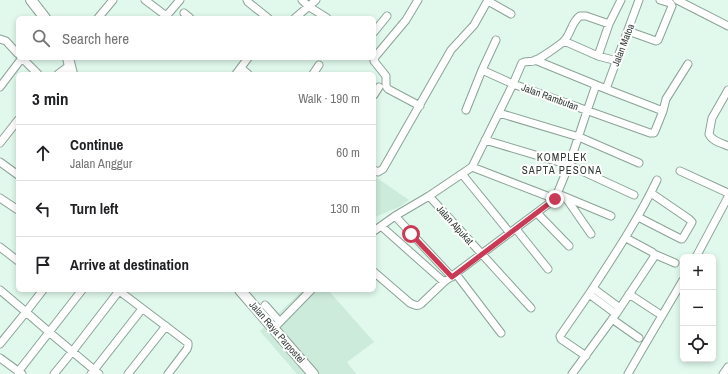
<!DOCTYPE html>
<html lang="en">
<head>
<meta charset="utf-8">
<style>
	body { margin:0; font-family:"Archivo Narrow",sans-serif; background:#f2f2f2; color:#202124 }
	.controls { position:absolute; right:12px; bottom:12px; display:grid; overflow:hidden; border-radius:6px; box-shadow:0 2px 6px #0003 }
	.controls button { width:36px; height:36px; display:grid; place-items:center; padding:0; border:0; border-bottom:1px solid #e0e0e0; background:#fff; color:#202124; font:20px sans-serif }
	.stop { position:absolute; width:12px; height:12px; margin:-9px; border:3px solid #ca3a55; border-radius:50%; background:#fff }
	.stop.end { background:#ca3a55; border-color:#fff; box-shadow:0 1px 4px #0008 }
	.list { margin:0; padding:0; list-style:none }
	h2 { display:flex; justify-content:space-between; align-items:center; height:52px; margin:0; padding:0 16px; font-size:17px }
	h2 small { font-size:13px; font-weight:400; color:#757577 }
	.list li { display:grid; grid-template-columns:26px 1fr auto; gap:12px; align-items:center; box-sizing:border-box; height:56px; padding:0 16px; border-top:1px solid #e0e0e0 }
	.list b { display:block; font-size:15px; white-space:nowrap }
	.list p { margin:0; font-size:13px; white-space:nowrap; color:#757577 }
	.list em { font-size:13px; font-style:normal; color:#757577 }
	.icon { flex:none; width:22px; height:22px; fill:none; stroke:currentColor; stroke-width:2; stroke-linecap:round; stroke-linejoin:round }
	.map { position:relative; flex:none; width:728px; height:374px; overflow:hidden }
	.search { position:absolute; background:#fff; box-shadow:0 2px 6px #0003; left:16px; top:16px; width:360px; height:44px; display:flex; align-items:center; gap:10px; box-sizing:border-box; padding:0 14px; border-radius:6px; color:#757577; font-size:15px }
	.panel { position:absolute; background:#fff; box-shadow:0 2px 6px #0003; left:16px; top:72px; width:360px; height:220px; border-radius:6px }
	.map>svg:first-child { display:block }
</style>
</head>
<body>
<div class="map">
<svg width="728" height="374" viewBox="0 0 728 374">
	<rect width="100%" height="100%" fill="#e0f9ec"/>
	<path fill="#ccebdb" d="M374,176L409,200L399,207L375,217L374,216Z
		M303,290H328L374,342L347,362L356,374H297L260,331Z"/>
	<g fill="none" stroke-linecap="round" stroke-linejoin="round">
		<g stroke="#8ca297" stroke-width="9">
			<path id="street" d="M145,0L165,15L168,14L180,0
				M247,0L248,2L268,18
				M302,0L308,6L327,18
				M677,0L728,26
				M488,1L511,14
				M184,13L190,18
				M98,18L113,0
				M295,18L316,0
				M628,31L656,41L658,40L672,6L670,3L660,0
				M374,32L387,16
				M0,39L6,41L18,54
				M564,41L598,56L617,61
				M374,56L375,57L374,61L386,76V86L388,89L420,106
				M598,56L609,24L621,0
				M375,57L406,20L418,0
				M22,58L38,74
				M535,60L606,89L663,111
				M241,68L248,74
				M482,70L513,84L650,133H654L655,131L663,111L666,99L688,64
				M58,74L70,65
				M236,74L248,58
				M313,74L319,65
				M0,87L22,58
				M606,89L639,0
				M728,90L712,118L709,134C712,141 721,143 728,146
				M374,95L379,87
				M466,110L482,70L496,40
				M499,113L579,137L639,163
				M485,140L569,165L634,195
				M0,143L18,120
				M0,162L18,175
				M472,167L555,199
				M374,170L378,172L383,169L451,50L474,25L488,0
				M680,171L728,193
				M462,174L510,233
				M558,194L611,216
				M429,196L531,308
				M0,198L18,210
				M566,198L591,234
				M537,213L569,246
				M395,216L452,277
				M638,217L681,239H682L684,236L691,224L692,222L689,219L651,193
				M381,226L444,282L555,199L569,165L587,111L596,85
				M516,229L548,269
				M374,231L395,216L429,196L472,167L513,84L522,63C526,61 530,62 534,61C540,59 558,46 563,42C571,35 571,22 580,16H586L609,24
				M0,247L18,261
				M654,254L675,263
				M696,257L728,197
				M374,272L410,303C415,305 417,307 421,304L444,282
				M456,274L501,333
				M593,288L620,308
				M0,290L26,312L43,290
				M118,290L188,343V346L187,349L168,374
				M629,294L658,313
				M265,305L280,322
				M616,314L589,294C613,257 638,220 657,180
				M612,319L639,338
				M274,328L311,290
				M0,344L26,312L49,332L99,374
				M586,356L561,339L560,336L589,294
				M0,358L22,374
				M18,372L82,290
				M54,374L72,352L119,291
				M91,374L142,309
				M128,374L166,326
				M572,374L616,314L654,257V254L652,252L626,238
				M628,374C646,342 665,311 683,280
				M723,374L728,367"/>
		</g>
		<g stroke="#8ca297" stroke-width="12">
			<path id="secondary" d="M31,0L45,18
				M68,58L72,74
				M240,290L313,374"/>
		</g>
		<use href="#street" stroke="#fff" stroke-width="7"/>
		<use href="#secondary" stroke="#fff" stroke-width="10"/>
	</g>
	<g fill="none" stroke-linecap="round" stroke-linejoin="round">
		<path stroke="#ca3a55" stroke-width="5" d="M411,234L452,277L555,199"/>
	</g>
	<g text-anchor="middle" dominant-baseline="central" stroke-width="4" stroke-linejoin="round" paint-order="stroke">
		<g font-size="10" fill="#313b36" stroke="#fff">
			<text transform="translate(623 45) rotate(-69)">Jalan Matoa</text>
			<text transform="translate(550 97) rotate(20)">Jalan Rambutan</text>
			<text transform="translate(455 225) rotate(48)">Jalan Alpukat</text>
			<text transform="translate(277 332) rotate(49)">Jalan Raya Parpostel</text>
		</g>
		<g font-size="11" letter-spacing="1" fill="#313b36" stroke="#fff">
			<text x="562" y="157">KOMPLEK<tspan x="562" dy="13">SAPTA PESONA</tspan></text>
		</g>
	</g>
</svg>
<div class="controls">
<button>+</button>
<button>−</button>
<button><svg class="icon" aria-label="locate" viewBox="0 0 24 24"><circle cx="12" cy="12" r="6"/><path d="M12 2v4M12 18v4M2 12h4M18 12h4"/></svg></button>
</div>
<div class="stop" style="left:411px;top:234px"></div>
<div class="stop end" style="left:555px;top:199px"></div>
<div class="search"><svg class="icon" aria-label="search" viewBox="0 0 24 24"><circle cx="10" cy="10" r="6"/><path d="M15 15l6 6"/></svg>Search here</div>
<section class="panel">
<h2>3 min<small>Walk · 190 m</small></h2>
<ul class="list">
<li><svg class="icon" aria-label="ahead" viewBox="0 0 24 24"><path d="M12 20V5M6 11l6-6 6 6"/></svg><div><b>Continue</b><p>Jalan Anggur</p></div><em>60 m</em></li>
<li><svg class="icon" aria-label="left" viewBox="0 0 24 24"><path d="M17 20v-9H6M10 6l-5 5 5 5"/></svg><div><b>Turn left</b></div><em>130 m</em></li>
<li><svg class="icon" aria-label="arrive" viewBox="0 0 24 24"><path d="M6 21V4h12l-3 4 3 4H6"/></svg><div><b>Arrive at destination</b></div></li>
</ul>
</section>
</div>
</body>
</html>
